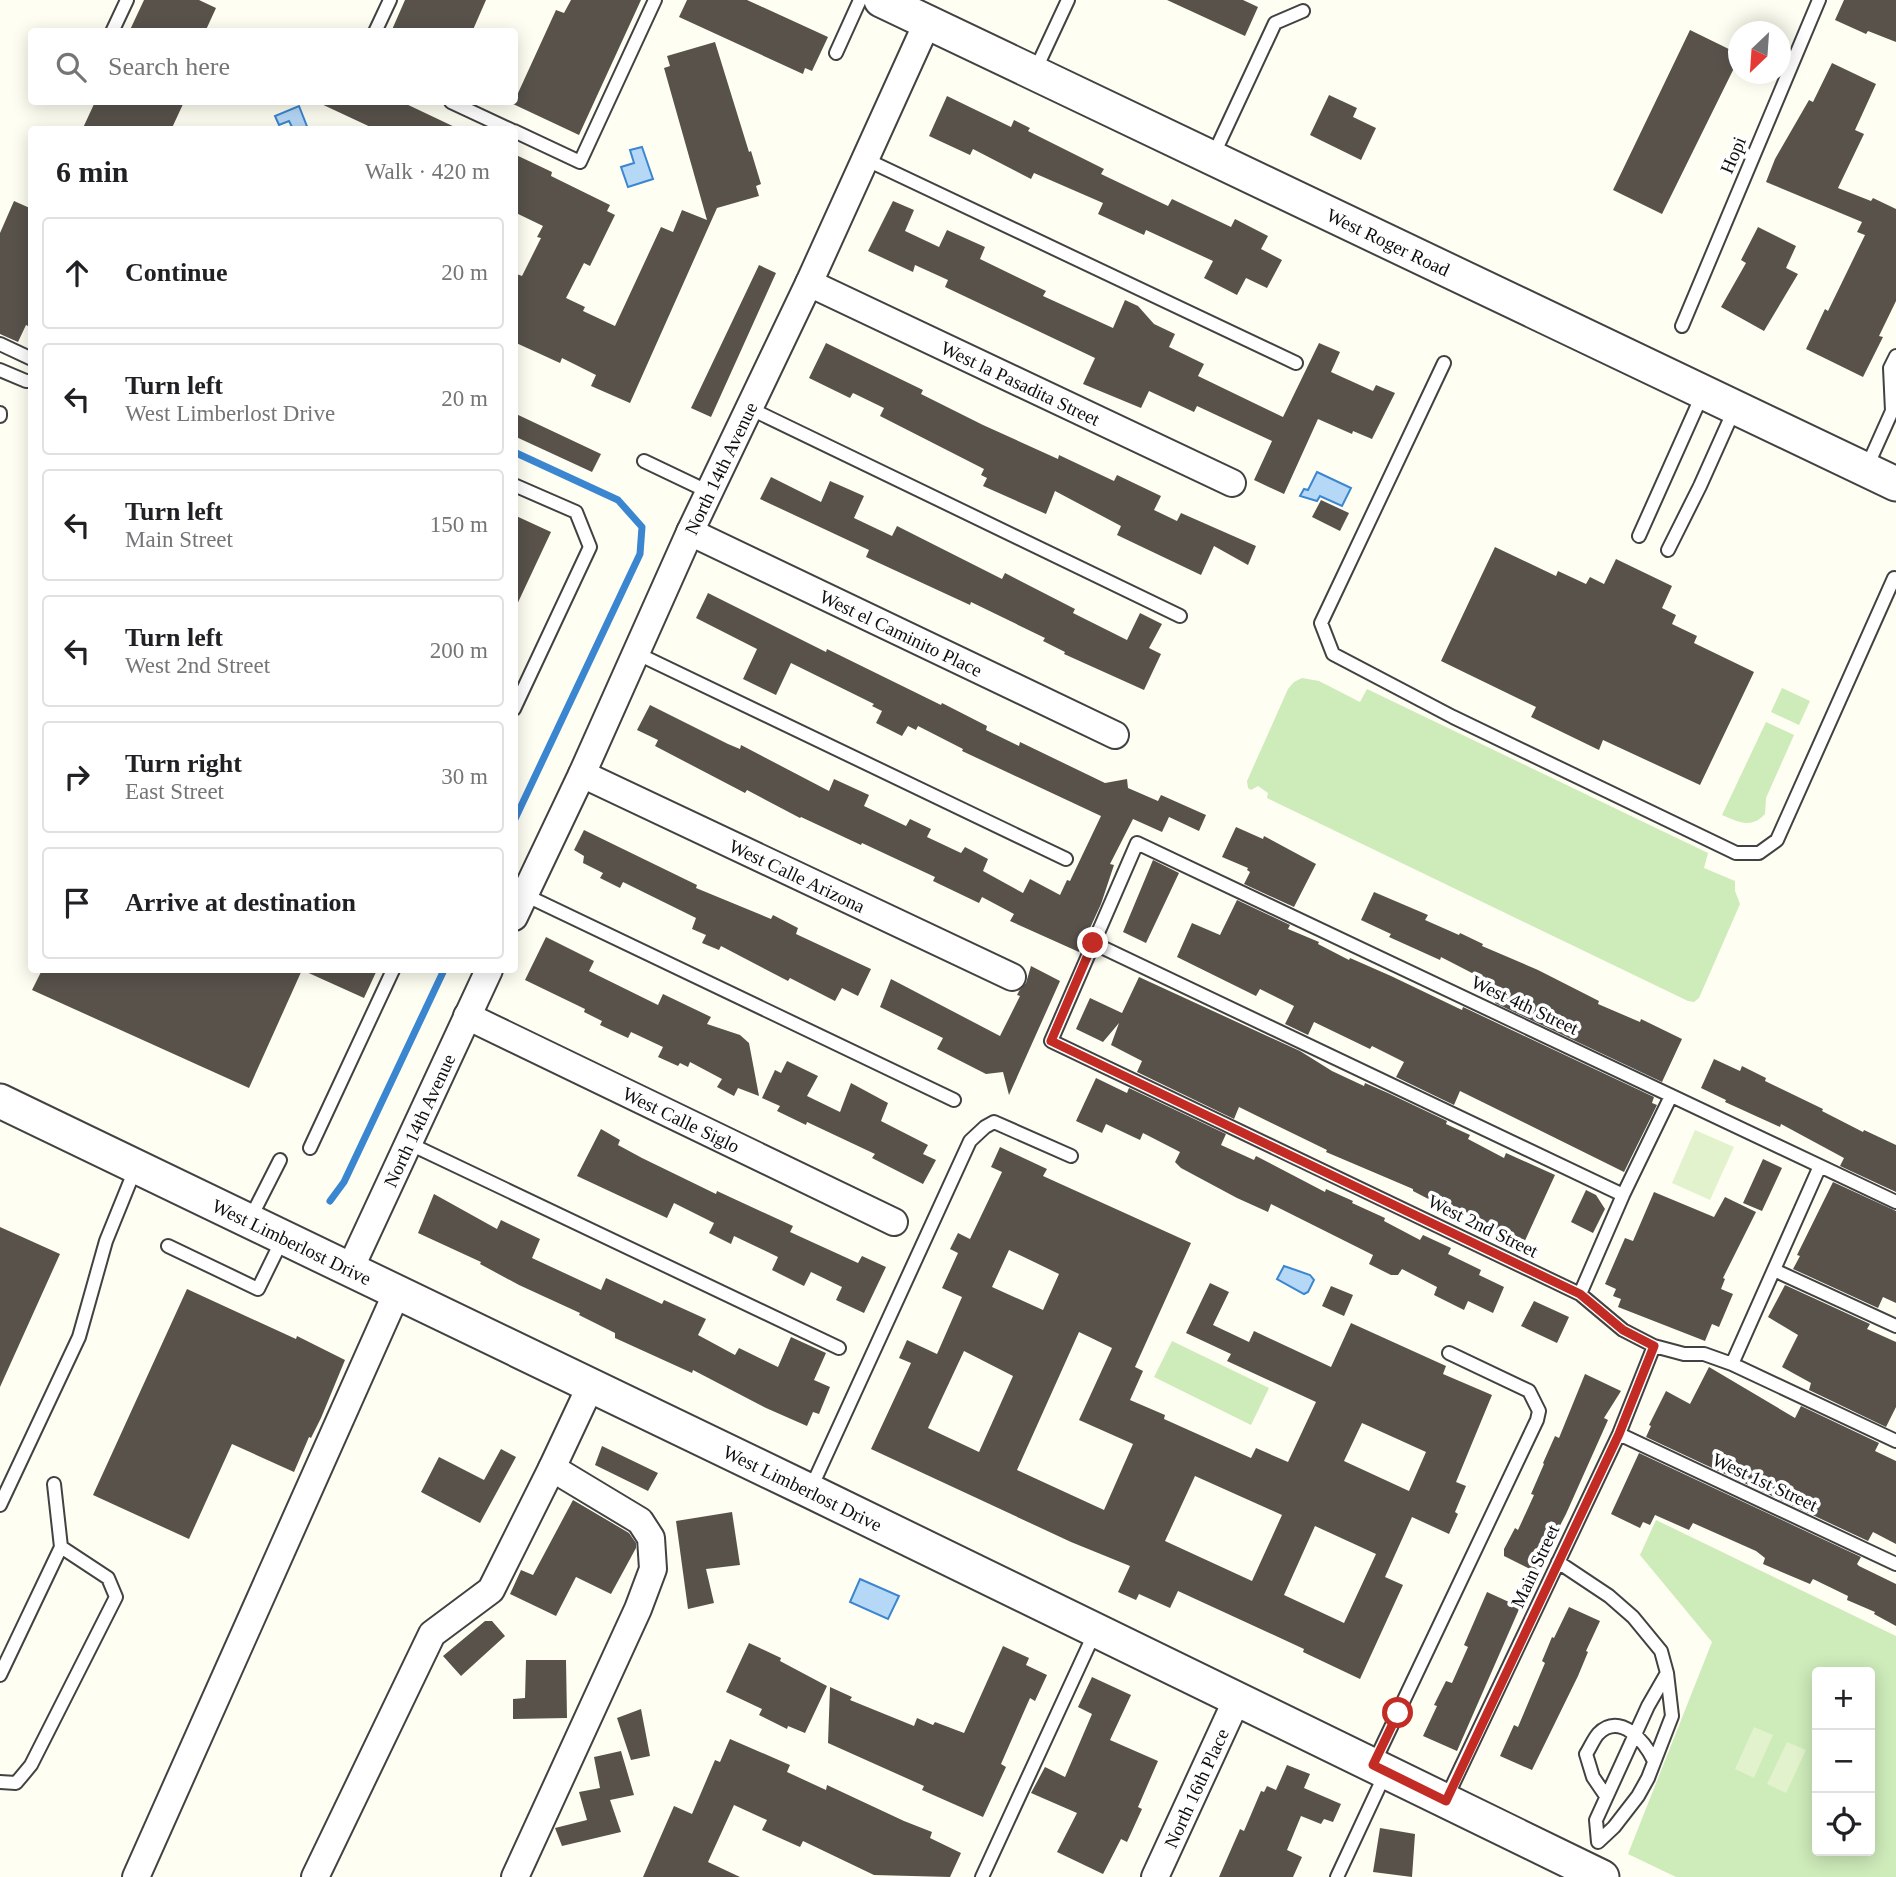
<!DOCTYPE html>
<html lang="en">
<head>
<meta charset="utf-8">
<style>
	body { margin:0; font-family:Georgia,serif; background:#f2f2f2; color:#202124 }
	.controls { position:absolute; right:21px; bottom:21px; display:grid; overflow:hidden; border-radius:7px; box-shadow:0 4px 18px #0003 }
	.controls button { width:63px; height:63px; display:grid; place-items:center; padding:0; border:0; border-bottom:2px solid #e0e0e0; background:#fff; color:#202124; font:35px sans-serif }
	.compass { position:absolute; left:1728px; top:21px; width:63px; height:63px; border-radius:50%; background:#fff; box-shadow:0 4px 18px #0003; rotate:205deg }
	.stop { position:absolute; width:21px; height:21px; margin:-16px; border:5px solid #c32c24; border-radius:50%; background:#fff }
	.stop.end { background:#c32c24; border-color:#fff; box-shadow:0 2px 7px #0008 }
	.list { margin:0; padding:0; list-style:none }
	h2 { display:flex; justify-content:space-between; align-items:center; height:91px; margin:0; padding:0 28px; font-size:30px }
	h2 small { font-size:23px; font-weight:400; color:#757577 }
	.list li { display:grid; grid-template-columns:46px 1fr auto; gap:21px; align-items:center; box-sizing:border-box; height:112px; margin:0 14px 14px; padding:0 14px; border:2px solid #e0e0e0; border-radius:7px }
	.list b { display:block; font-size:26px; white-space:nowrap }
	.list p { margin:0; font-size:23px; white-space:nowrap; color:#757577 }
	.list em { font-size:23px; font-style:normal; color:#757577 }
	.icon { flex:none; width:38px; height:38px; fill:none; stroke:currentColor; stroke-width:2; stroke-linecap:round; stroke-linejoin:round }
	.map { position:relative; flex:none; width:1896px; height:1877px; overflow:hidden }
	.search { position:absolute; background:#fff; box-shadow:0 4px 18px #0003; left:28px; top:28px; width:490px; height:77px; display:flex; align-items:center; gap:18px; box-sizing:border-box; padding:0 24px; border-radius:7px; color:#757577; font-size:26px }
	.panel { position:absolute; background:#fff; box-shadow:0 4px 18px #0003; left:28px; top:126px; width:490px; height:847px; border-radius:7px }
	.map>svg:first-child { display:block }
</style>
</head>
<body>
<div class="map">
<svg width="1896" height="1877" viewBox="0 0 1896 1877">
	<rect width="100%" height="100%" fill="#fffef2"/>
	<path fill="#ceebba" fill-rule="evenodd" d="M1302,678L1319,681L1360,702L1367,689L1708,853L1704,868L1735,881V891L1740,904L1699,998L1694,1002L1688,1001L1267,798L1268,793L1258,786L1251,790L1248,788L1247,781L1288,689L1294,682Z
		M1782,688L1810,701L1799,725L1771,712Z
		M1766,722L1794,735L1766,798L1765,814C1751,829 1739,822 1722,815Z
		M1172,1341L1269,1388L1251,1425L1154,1377Z
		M1656,1520L1896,1636V1877H1676L1628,1854L1712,1642L1640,1555ZM1817,1672H1870V1851H1817Z"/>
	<path fill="#e1f2cc" d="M1695,1130L1734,1147L1710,1200L1672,1183Z
		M1754,1727L1773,1735L1754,1778L1735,1769Z
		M1787,1742L1806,1750L1786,1793L1767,1784Z"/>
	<path fill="#b6d8f7" stroke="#3b86d0" stroke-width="2" d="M299,106L308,129H293L289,121L279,125L275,116Z
		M642,147L653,179L628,187L621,167L634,163L630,150Z
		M1317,472L1351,488L1342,506L1320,496L1317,501L1300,496L1304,489L1308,490Z
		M1284,1266L1310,1275L1314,1280L1308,1292L1304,1294L1277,1279Z
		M860,1579L899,1596L888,1619L850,1602Z"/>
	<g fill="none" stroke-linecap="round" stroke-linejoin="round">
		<path stroke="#3b86d0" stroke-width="7" d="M514,452L618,500L642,527L640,554L514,821
			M330,1201L344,1182L444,970"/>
	</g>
	<path fill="#58524b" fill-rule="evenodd" d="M144,0H199L216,8L205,32H129Z
		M405,0H486L472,32H391Z
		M571,0H641L579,135L513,104L556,10L564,13Z
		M687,0H747L828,37L812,71L805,68L803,74L679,17Z
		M1167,0H1243L1258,7L1245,36Z
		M1844,0H1896V42L1868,31L1866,34L1835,20Z
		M1690,30L1739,54V58L1662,214L1613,190Z
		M715,42L749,152L751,151L761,184L756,186L759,196L717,208L630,403L591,386L596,375L562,358L560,363L514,342V273L522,276L541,238L537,237L543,226L514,212V154L552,172L551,176L610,205L607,211L615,215L590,266L584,263L566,298L585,307L583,311L615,326L661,227L673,232L682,210L707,220L664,68L670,66L667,56Z
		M1832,63L1876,84L1855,130L1864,134L1838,188L1871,201L1873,198L1896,209V301L1879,336L1883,337L1863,377L1806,349L1825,309L1828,311L1865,235L1857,232L1862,222L1766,182L1775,159L1809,100L1813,102Z
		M1329,95L1357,108L1353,117L1376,128L1361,160L1310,135Z
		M947,96L1011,127L1014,120L1030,128L1028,131L1104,169L1101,174L1168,206L1172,199L1231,227L1235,219L1268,236L1261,249L1282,260L1267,288L1246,278L1237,295L1204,278L1213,261L1146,230L1144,235L1098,214L1103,203L1034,173L1031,179L973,149L970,155L929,136Z
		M95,102H184L171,130H82Z
		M317,102H402L461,130H377Z
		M14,201L32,209V328L26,325L18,342L0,334V233Z
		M893,201L914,210L905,231L939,247L947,230L985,247L980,259L1046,291L1043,296L1113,328L1125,300L1138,306L1154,324L1175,334L1169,347L1204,364L1198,376L1283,417L1319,343L1340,352L1331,372L1373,391L1376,385L1395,393L1372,439L1353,431L1352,434L1318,419L1284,494L1254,480L1272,441L1197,406L1194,412L1149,391L1141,408L1083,384L1095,358L945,287L948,280L915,265L913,272L868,251Z
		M1758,227L1796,246L1786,268L1798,274L1764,331L1721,307L1746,263L1741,260Z
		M759,265L776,273L711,417L691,408Z
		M826,343L923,390L921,394L983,425L1058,459L1059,455L1114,481L1117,475L1161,496L1154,510L1177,521L1181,513L1256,546L1248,565L1214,546L1201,575L1117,535L1121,526L1055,491L1046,514L983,486L987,478L981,475L984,469L880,416L884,408L853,393L850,398L809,378Z
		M514,413L601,454L592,472L514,436Z
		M771,477L821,502L830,481L864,496L854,518L892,536L897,526L1002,579L1005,573L1075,609L1073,613L1127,640L1140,613L1162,624L1149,648L1161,654L1144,690L1064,654L1065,652L1043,641L1045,638L971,602L970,605L866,557L869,550L760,499Z
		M1321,500L1349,513L1340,531L1312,517Z
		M514,515L551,532L514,611Z
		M1495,547L1556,576L1558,571L1586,584L1590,577L1604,584L1616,559L1672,586L1662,608L1676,615L1672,624L1697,636L1694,643L1754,672L1700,785L1603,740L1599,750L1531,717L1536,707L1441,661Z
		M708,593L826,652L827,649L941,705L942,703L987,726L986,730L1019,746L1020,742L1105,783L1127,779L1128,788L1158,801L1161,795L1206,815L1199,831L1169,817L1162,832L1133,819L1110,864L1114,865L1101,904L1079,952L1010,921L1014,914L982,897L979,903L933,881L935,877L862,843L861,845L801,817L800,818L747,790L745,793L655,746L658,740L637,730L650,705L728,744L740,749L741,745L829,791L834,779L869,795L864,806L906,826L910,819L931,829L927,837L961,853L965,847L988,859L983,871L1023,893L1030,879L1060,895L1067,880L1070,881L1101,816L962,751L963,749L918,726L916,730L908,726L902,736L876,723L882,711L872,706L874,704L791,663L776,695L743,679L757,649L696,618Z
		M1236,827L1263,839L1264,836L1316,864L1294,907L1244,884L1250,872L1247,870L1248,868L1222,857Z
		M584,830L697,885L696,888L771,919L773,915L798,928L796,934L871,969L858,996L842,988L835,1001L790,978L788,981L721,946L719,950L702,943L706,935L692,929L696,918L623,882L620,888L600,878L603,873L583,863L584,856L574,850Z
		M1153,860L1179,873L1146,943L1123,932Z
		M1374,892L1428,915L1425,920L1459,935L1460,933L1483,944L1482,946L1538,970L1599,1001L1598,1004L1640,1022L1641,1019L1682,1039L1662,1082L1495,1003L1501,988L1441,957L1440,960L1389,937L1391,934L1361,920Z
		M1237,900L1290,925L1288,929L1319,942L1318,944L1349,960L1350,958L1391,976L1462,1010L1463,1007L1654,1097L1652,1103L1657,1105L1624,1172L1460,1091L1454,1105L1396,1077L1404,1062L1372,1046L1370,1049L1314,1022L1308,1035L1285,1024L1294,1006L1260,989L1256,996L1177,957L1192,923L1220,935Z
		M546,937L594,961L589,971L658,1005L663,994L711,1017L707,1024L740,1035L749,1043L759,1096L738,1088L734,1096L717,1087L722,1079L690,1062L688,1067L680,1063L678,1066L658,1057L663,1047L631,1032L628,1038L600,1025L602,1021L584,1012L585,1009L525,980Z
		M1031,966L1060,981L1009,1095L1003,1072L986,1074L937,1049L943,1038L880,1007L891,979L1000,1036L1020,996L1017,995L1019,991L1026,983Z
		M42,970H377L364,998L302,970L249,1088L32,990Z
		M1139,977L1300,1051L1332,1071L1364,1086L1365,1083L1388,1093L1447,1121L1446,1124L1470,1135L1468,1139L1504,1158L1506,1153L1555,1175L1523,1245L1498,1233L1499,1230L1438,1204L1413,1191V1189L1326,1152L1327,1150L1239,1107L1234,1119L1137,1072L1142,1061L1111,1045L1119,1023L1103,1042L1076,1029L1090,998L1122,1013Z
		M1714,1059L1740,1071L1742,1066L1766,1078L1765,1081L1823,1109L1822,1111L1863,1132L1864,1130L1896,1145V1192L1840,1166L1844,1158L1781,1124L1780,1127L1725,1102L1726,1100L1701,1088Z
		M787,1061L818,1076L807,1096L840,1112L851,1083L888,1103L881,1121L928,1145L923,1154L936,1160L923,1184L872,1158L875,1154L807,1122L806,1125L777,1111L780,1106L762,1098L775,1070L781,1073Z
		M1096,1078L1127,1093L1129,1088L1226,1134L1221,1145L1254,1160L1256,1156L1325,1192L1326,1189L1353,1201L1352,1203L1385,1218L1384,1221L1420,1240L1423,1235L1451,1248L1448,1254L1481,1270L1479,1275L1504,1287L1493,1313L1468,1301L1464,1310L1434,1295L1437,1287L1402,1269L1398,1275H1391L1369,1264L1373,1255L1271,1204L1268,1212L1237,1198L1181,1168L1175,1162L1180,1152L1143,1133L1140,1140L1106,1124L1102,1133L1076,1121Z
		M601,1129L620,1140L618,1145L642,1158L716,1194L717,1191L793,1226L790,1232L858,1263L862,1256L886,1267L864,1313L836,1300L842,1287L811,1272L804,1286L772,1270L778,1257L734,1236L731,1244L709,1233L714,1223L674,1203L667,1218L577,1176Z
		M1000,1147L1047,1169L1043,1176L1191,1243L1135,1367L1143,1371L1130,1400L1165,1415L1164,1419L1251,1458L1256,1448L1288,1462L1316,1402L1227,1361L1231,1354L1186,1333L1210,1283L1229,1292L1213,1325L1249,1342L1254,1331L1331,1367L1351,1323L1446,1366L1443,1374L1492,1395L1456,1482L1466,1486L1455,1512L1458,1514L1449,1534L1412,1517L1385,1577L1403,1585L1360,1679L1303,1652L1304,1649L1178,1591L1170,1608L1139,1594L1136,1600L1118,1592L1130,1566L1071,1542L871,1449L911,1363L899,1358L907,1340L937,1354L962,1297L942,1288L958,1253L950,1249L958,1233L970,1239L1002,1172L991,1167ZM1009,1250L1059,1274L1043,1310L992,1287ZM1079,1332L1112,1348L1079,1420L1133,1444L1104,1510L1017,1470ZM964,1351L1013,1376L979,1452L928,1428ZM1362,1423L1426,1452L1409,1491L1344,1461ZM1195,1476L1282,1515L1252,1581L1165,1541ZM1315,1526L1376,1554L1344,1623L1284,1595Z
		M1763,1159L1782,1168L1762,1211L1743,1203Z
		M1833,1182L1896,1211V1303L1883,1297L1878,1308L1793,1269L1800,1256L1797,1255Z
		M1586,1190L1596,1195L1605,1209L1593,1233L1571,1222Z
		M1654,1192L1714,1217L1725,1197L1756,1212L1723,1278L1725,1279L1721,1289L1733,1294L1719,1327L1712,1324L1705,1341L1618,1307L1621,1299L1613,1296L1616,1289L1605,1284L1625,1238L1633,1241Z
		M434,1194L497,1229L501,1220L540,1239L532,1258L601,1290L606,1278L662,1304L664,1300L706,1319L698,1335L735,1355L739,1348L778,1367L791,1337L826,1353L814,1380L830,1387L819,1414L813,1412L807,1426L766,1408L693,1370L692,1373L615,1338V1333L579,1315L580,1313L519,1285L480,1264L481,1262L418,1233Z
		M0,1227L60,1254L0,1387Z
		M1785,1285L1870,1324L1867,1329L1896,1342V1407L1886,1427L1809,1390L1811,1383L1782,1367L1798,1335L1768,1317Z
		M1331,1286L1353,1295L1344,1316L1322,1306Z
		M187,1289L296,1339L297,1336L345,1360L321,1418L311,1438L309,1437L294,1472L232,1444L189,1539L93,1495Z
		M1534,1301L1569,1317L1557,1343L1521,1326Z
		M1709,1367L1795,1418L1801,1406L1879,1443L1875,1451L1896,1461V1544L1873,1532L1868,1541L1646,1437L1651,1426L1649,1425L1666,1391L1690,1404Z
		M1585,1374L1621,1391L1604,1418L1608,1420L1566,1514L1536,1572L1504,1556V1549L1515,1528L1518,1530L1534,1495L1531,1494L1544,1464L1543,1463L1555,1436L1559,1438Z
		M602,1446L658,1473L648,1491L595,1465Z
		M501,1449L516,1457L480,1523L421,1492L439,1457L484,1480Z
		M1639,1453L1861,1557L1857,1564L1859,1566L1896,1584V1626L1874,1614L1875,1612L1847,1600L1848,1596L1813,1579L1810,1584L1763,1564L1765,1558L1756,1551L1693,1523L1689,1530L1655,1515L1650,1525L1643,1522L1640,1528L1611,1514Z
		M573,1500L629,1533L636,1543V1548L611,1594L576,1577L556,1616L510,1594L521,1570L533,1575Z
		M732,1512L740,1565L706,1569L714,1603L688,1609L676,1521Z
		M1487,1592L1520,1607L1457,1751L1423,1736L1437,1706L1434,1705L1446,1681L1452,1683L1468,1647L1464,1645Z
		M1569,1607L1600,1621L1586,1651L1588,1652L1578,1676L1532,1770L1500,1756L1514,1725L1518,1727L1545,1663L1542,1661L1552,1637L1554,1638Z
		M485,1621H492L505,1636L461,1676L443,1656Z
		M749,1643L781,1658L780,1661L827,1686L805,1733L788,1726L787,1729L759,1715L762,1709L726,1692Z
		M1003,1646L1029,1658L1026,1665L1047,1675L1035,1701L1030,1698L1001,1764L1006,1767L983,1817L922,1790L924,1786L828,1743L830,1687L852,1697L850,1700L914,1726L917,1718L933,1725L935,1722L964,1733Z
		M526,1660H566L567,1718L513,1719V1699L525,1698Z
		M1092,1677L1131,1695L1110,1740L1158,1761L1138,1807L1142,1809L1127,1842L1121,1839L1103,1874L1057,1852L1077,1813L1031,1793L1045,1767L1065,1777L1092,1714L1078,1707Z
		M641,1709L650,1756L631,1760L617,1718Z
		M730,1739L790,1765L787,1772L826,1790L827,1785L904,1821L932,1832L930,1838L961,1853L950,1877L874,1875L803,1841L800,1847L762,1830L767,1820L734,1805L708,1862L740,1877H643L674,1806L692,1814L715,1760L720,1762Z
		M621,1751L634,1795L610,1800L621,1832L562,1846L555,1828L587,1820L579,1792L600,1788L594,1757Z
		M1287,1765L1310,1774L1304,1788L1341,1804L1333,1822L1324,1819L1321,1824L1301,1816L1287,1850L1302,1857L1293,1877H1219L1240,1829L1244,1831L1261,1791L1264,1792L1267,1786L1276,1790Z
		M1380,1828L1415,1834L1412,1877L1373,1872Z"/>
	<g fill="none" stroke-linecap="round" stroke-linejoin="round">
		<g stroke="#424242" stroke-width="16">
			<path id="service" d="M112,32L127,0
				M375,32L390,0
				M836,53L860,0
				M1034,73L1068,0
				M451,102L511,130
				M514,131L580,162L655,0
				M1212,158L1275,23L1303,11
				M865,159L1296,363
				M1682,326L1819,0
				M0,344L32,359
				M1444,363L1321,623L1333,654L1453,717L1736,853H1759L1777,840L1894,578
				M0,370L26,381H32
				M749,408L1180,616
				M1892,411L1890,368L1896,356
				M0,413V416
				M644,461L709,492
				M1866,469L1892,411L1896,408
				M514,485L576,512L590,547L514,709
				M1639,536L1703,393
				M1668,550L1700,486L1735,408
				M636,653L1066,859
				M525,895L954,1100
				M1093,943L1623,1195
				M408,1143L839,1348
				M310,1148L393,970
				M1896,1202L1137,843L1051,1041L1580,1294L1623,1330L1654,1346L1684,1354H1704L1732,1364L1896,1441
				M250,1219L280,1160
				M168,1246L258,1289L283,1238
				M1774,1270L1896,1326
				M1580,1294L1623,1195L1671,1096
				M1732,1364L1820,1166
				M1619,1434L1896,1564
				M811,1488L970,1141L985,1127L994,1122L1071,1156
				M0,1505L79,1337L106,1241L136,1167
				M1558,1562L1609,1596L1633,1617L1661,1651L1667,1673L1672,1716L1648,1778L1638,1796L1614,1827L1598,1842L1596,1820L1648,1706L1667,1673
				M0,1675L61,1547L54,1484
				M1373,1765L1537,1420L1539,1411L1529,1391L1449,1353
				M0,1782L16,1783L31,1765L116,1597L108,1578L61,1547
				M1606,1796L1593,1777L1586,1754C1590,1748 1593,1740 1598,1734C1620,1711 1645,1742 1654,1761
				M1445,1801L1619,1434L1654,1346
				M982,1877L1095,1632
				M1337,1877L1386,1772"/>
		</g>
		<g stroke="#424242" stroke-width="30">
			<g id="minor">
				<path id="s1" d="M809,283L1232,483"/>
				<path id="s2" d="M690,532L1115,735"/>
				<path id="s3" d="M582,774L1012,977"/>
				<path id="s4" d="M514,917L582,774L690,532L809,283L927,23"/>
				<path id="s5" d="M467,1016L894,1222"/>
				<path id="s6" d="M350,1269L489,970"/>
				<path d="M552,1468L591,1385"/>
				<path d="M136,1877L397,1292"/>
				<path d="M315,1877L432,1634L491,1590L552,1468L640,1521L651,1538L653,1569L638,1609L515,1877"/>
				<path id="s7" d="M1155,1877L1237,1699"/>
			</g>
		</g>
		<g stroke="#424242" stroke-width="37">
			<g id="tertiary">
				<path id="s8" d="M881,0L1896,484"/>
				<path id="s9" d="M0,1101L810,1491L1602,1877"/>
			</g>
		</g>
		<use href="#service" stroke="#fff" stroke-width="12"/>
		<use href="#minor" stroke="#fff" stroke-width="26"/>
		<use href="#tertiary" stroke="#fff" stroke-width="33"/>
	</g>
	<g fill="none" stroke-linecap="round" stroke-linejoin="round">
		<path stroke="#c32c24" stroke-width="9" d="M1093,943L1051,1041L1580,1294L1623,1330L1654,1346L1619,1434L1446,1801L1373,1765L1398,1713"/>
	</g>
	<g text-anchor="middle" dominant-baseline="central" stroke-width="7" stroke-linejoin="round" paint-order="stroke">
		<g font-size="19" fill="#0f0f0f" stroke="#fff">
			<text transform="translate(1733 155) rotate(-67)">Hopi</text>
			<text stroke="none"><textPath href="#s8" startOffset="562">West Roger Road</textPath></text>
			<text stroke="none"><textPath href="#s1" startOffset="234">West la Pasadita Street</textPath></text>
			<text stroke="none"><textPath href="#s4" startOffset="494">North 14th Avenue</textPath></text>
			<text stroke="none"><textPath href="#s2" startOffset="234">West el Caminito Place</textPath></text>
			<text stroke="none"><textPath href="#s3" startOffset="238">West Calle Arizona</textPath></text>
			<text transform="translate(1525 1005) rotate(25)">West 4th Street</text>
			<text stroke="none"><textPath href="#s6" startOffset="164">North 14th Avenue</textPath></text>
			<text stroke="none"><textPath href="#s5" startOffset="238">West Calle Siglo</textPath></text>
			<text transform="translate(1483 1226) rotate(26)">West 2nd Street</text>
			<text stroke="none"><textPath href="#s9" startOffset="324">West Limberlost Drive</textPath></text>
			<text transform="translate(1765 1482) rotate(25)">West 1st Street</text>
			<text stroke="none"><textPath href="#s9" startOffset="891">West Limberlost Drive</textPath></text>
			<text transform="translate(1535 1566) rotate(-65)">Main Street</text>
			<text stroke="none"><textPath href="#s7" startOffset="98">North 16th Place</textPath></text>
		</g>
	</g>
</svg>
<div class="controls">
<button>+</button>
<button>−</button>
<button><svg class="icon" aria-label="locate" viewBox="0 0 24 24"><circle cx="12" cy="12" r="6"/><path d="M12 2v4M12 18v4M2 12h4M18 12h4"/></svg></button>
</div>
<svg class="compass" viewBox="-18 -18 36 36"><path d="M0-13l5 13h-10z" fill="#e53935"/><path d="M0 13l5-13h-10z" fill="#757577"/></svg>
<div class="stop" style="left:1398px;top:1713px"></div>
<div class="stop end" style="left:1093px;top:943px"></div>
<div class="search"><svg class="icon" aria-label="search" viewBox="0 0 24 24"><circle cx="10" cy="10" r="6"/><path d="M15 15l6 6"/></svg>Search here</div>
<section class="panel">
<h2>6 min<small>Walk · 420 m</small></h2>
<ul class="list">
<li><svg class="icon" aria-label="ahead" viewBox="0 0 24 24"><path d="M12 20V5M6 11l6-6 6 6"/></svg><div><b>Continue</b></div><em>20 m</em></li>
<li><svg class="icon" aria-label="left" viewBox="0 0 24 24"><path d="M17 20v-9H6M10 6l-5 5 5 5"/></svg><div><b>Turn left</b><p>West Limberlost Drive</p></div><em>20 m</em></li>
<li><svg class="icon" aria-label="left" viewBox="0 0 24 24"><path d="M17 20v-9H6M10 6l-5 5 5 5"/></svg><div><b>Turn left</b><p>Main Street</p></div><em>150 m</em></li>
<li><svg class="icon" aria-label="left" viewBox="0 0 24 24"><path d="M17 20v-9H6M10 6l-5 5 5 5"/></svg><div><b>Turn left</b><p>West 2nd Street</p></div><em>200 m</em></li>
<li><svg class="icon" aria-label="right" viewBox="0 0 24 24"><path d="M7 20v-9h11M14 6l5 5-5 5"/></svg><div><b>Turn right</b><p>East Street</p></div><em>30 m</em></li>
<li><svg class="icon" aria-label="arrive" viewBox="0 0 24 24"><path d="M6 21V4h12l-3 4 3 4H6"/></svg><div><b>Arrive at destination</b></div></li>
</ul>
</section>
</div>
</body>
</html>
